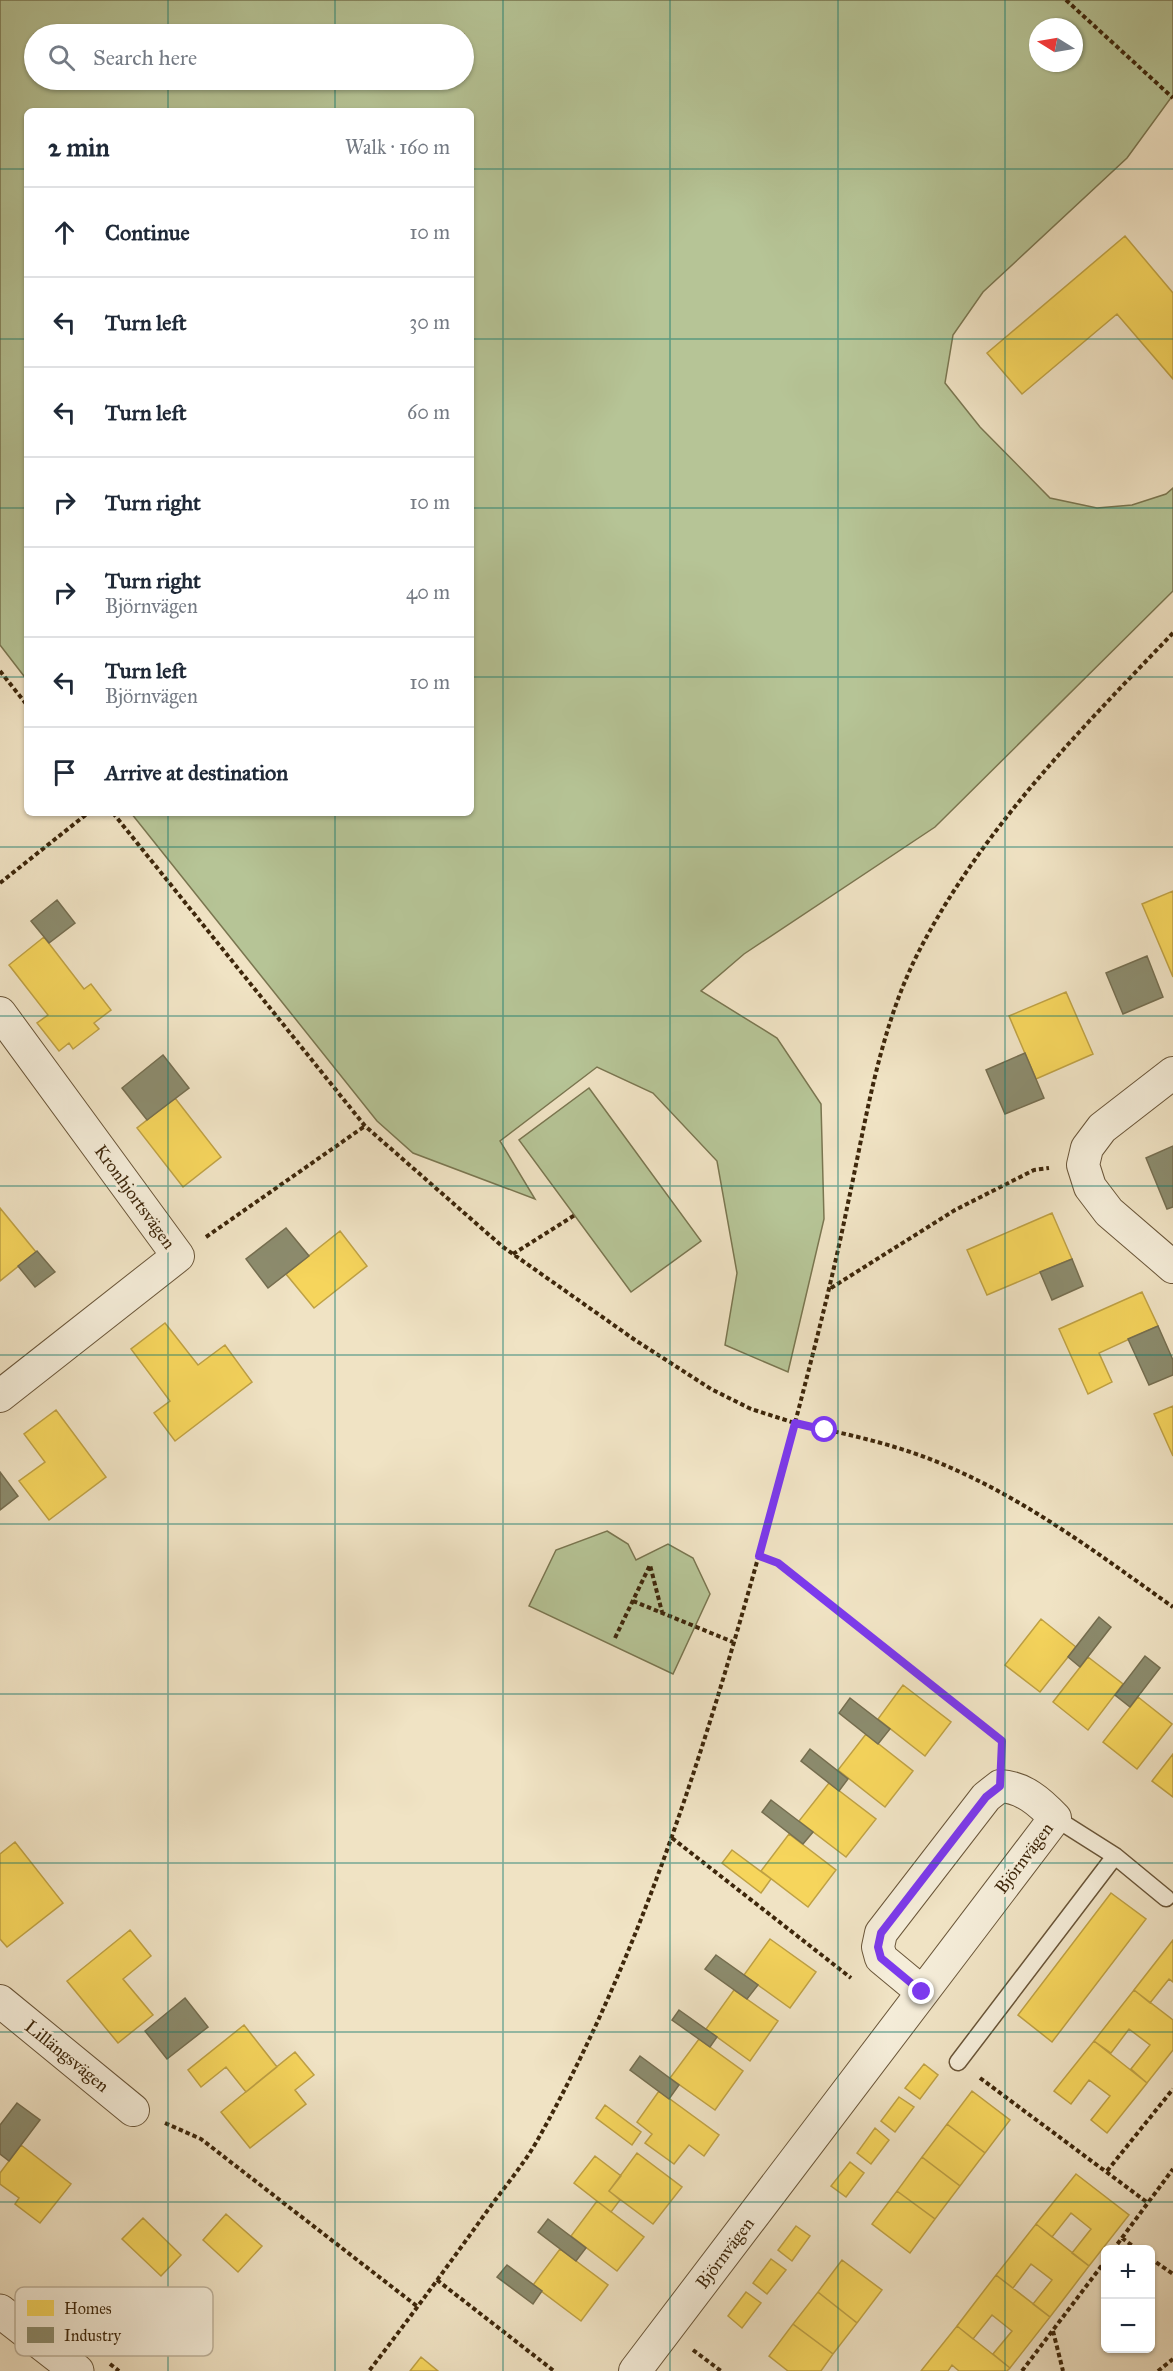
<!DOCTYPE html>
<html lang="en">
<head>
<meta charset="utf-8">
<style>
	body { margin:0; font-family:"IM FELL Great Primer",serif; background:#f2f2f3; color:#1f2937 }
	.controls { position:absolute; right:18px; bottom:18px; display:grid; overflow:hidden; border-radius:9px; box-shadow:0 2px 4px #0004 }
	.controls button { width:54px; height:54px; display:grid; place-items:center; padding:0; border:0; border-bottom:2px solid #e0e1e3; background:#fff; color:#1f2937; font:30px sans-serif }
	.compass { position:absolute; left:1029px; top:18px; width:54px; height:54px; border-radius:50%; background:#fff; box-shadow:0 2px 4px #0004; rotate:281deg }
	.stop { position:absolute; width:18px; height:18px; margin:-14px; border:4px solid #7c3aed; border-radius:50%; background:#fff }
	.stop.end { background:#7c3aed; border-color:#fff; box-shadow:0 2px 6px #0008 }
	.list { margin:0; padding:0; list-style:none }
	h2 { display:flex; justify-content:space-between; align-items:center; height:78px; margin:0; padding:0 24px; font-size:26px }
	h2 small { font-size:20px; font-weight:400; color:#747a83 }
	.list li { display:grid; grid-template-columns:39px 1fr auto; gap:18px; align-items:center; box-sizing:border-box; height:90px; padding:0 24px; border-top:2px solid #e0e1e3 }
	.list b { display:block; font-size:22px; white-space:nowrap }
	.list p { margin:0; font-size:20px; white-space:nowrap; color:#747a83 }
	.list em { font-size:20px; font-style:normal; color:#747a83 }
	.icon { flex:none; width:33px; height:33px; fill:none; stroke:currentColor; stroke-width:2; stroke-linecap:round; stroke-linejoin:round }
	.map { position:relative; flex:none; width:1173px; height:2371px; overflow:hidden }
	.search { position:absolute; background:#fff; box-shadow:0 2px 4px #0004; left:24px; top:24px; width:450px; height:66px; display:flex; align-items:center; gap:15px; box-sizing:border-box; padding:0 21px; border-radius:33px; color:#747a83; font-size:22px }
	.panel { position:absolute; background:#fff; box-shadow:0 2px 4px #0004; left:24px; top:108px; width:450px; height:708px; border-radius:9px }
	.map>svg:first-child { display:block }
</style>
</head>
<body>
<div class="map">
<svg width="1173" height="2371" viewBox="0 0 1173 2371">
	<rect width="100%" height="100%" fill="#f0e3c4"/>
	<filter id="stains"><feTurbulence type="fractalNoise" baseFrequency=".00333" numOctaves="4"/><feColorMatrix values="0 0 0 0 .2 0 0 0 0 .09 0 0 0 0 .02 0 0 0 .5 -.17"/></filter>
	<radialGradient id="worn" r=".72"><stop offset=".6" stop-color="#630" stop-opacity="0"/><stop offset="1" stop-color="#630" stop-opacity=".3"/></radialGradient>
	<path fill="#b6c496" stroke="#7a7650" stroke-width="1.5" fill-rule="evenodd" d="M0,0H1173V95L1127,158L983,292L953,335L945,383L980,427L1050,498L1097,508L1132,505L1166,494L1173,488V591L935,827L744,954L701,991L777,1038L821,1104L824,1219L788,1372L725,1345L737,1273L717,1161L653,1093L597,1067L500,1141L535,1199L413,1153L377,1121L131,813H471V111H27V680L0,645ZM1038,27H1074V63H1038ZM34,34H464V80H34Z
		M589,1088L701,1241L631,1292L519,1140Z
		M607,1531L628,1544L636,1560L668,1544L693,1558L710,1594L673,1674L529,1606L556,1550Z"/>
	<path fill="#f6d55c" stroke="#bfa144" stroke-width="1.5" d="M1125,236L1173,293V379L1117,314L1022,394L987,353Z
		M1173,891V977L1142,904Z
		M44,937L84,989L91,984L111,1010L94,1023L99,1029L73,1049L69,1043L59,1051L37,1023L48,1015L9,965Z
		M1066,992L1093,1054L1036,1079L1009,1016Z
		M175,1098L221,1157L183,1187L137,1128Z
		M0,1208L36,1252L0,1281Z
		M1052,1213L1072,1259L987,1295L967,1250Z
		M340,1231L367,1266L314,1308L286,1274Z
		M1142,1292L1158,1326L1099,1353L1112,1382L1088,1394L1059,1329Z
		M165,1323L198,1365L225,1345L252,1382L175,1441L154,1413L170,1401L131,1349Z
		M1173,1406V1456L1154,1414Z
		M56,1410L106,1477L49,1520L19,1481L45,1462L24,1434Z
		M1041,1619L1076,1647L1040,1692L1005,1665Z
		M1088,1657L1123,1684L1088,1730L1053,1702Z
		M903,1685L951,1722L925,1756L878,1719Z
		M1138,1697L1172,1724L1137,1769L1103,1742Z
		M866,1734L913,1771L885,1807L838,1770Z
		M1173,1754V1797L1152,1781Z
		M829,1783L876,1819L846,1857L799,1821Z
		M789,1834L836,1870L808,1907L761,1871Z
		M15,1842L63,1903L7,1947L0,1939V1854Z
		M732,1850L771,1879L761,1893L722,1863Z
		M1111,1893L1146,1919L1052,2042L1018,2015Z
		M130,1930L151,1956L123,1979L153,2015L118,2043L67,1981Z
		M770,1939L816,1972L790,2008L744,1975Z
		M1173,1940V1982L1169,1979L1150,2003L1134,1990Z
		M734,1990L778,2021L750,2061L706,2029Z
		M1134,1990L1173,2020V2050L1147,2083L1131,2069L1150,2045L1129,2029L1111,2053L1094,2041Z
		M244,2025L277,2067L246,2092L226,2067L201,2087L188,2070Z
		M699,2039L743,2071L715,2110L670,2078Z
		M1094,2041L1147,2083L1107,2133L1091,2120L1110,2096L1089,2080L1071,2104L1054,2091Z
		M295,2052L314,2075L295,2090L306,2104L250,2148L221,2112Z
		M924,2064L938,2075L920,2099L905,2088Z
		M659,2091L719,2135L704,2156L689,2145L674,2164L645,2143L652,2134L637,2122Z
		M972,2091L1010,2120L985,2153L947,2124Z
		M899,2097L914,2107L895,2132L881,2121Z
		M605,2105L641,2132L632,2145L596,2118Z
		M947,2124L985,2153L960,2186L922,2157Z
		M875,2128L889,2140L871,2164L857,2153Z
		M21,2145L71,2184L40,2223L15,2204L19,2198L0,2184V2173Z
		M637,2153L682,2187L653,2224L609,2191Z
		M595,2156L621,2176L609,2191L620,2200L611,2212L574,2183Z
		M922,2157L960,2186L935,2219L897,2191Z
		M850,2162L864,2173L846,2197L831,2186Z
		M1076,2174L1129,2215L1089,2266L1072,2253L1091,2229L1071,2213L1052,2237L1036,2224Z
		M897,2191L935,2219L910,2253L872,2224Z
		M597,2201L644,2237L617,2271L571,2236Z
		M226,2214L262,2246L238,2272L203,2240Z
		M143,2218L181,2255L161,2276L122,2239Z
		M1036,2224L1089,2266L1050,2317L1033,2304L1052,2280L1031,2264L1013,2288L996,2275Z
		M796,2226L810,2236L792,2261L778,2250Z
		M560,2249L608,2285L581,2321L533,2285Z
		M771,2259L786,2270L767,2294L753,2283Z
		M842,2260L882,2290L857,2323L818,2292Z
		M996,2275L1050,2317L1010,2368L993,2354L1012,2331L992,2315L973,2339L957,2326Z
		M746,2292L761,2303L742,2328L728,2316Z
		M818,2292L857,2323L833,2354L793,2324Z
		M793,2324L833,2354L821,2371H788L769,2356Z
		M957,2326L1010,2368L1007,2371H959L952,2365L948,2371H921Z
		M421,2357L438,2371H410Z"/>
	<path fill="#8c8c6e" stroke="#756e50" stroke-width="1.5" d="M57,900L75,923L49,943L31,921Z
		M1147,956L1163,997L1123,1014L1106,973Z
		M1025,1053L1044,1098L1005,1114L986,1070Z
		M163,1055L189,1088L147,1120L122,1088Z
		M1173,1146V1207L1167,1209L1146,1158Z
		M286,1228L309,1256L268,1288L246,1259Z
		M37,1251L55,1272L35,1287L18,1266Z
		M1072,1259L1083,1286L1052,1300L1040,1272Z
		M1158,1326L1173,1360V1375L1149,1385L1128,1339Z
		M0,1472L18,1496L0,1510Z
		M1099,1617L1111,1627L1080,1667L1068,1657Z
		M1145,1656L1160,1668L1130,1707L1115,1695Z
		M850,1698L890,1729L878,1744L839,1713Z
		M810,1749L848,1779L839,1791L801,1761Z
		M771,1800L813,1832L803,1844L762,1812Z
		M716,1955L758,1985L747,1999L705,1969Z
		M185,1998L208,2027L167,2059L145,2031Z
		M679,2010L717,2037L710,2047L672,2020Z
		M640,2056L679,2085L669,2099L630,2070Z
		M17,2103L40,2120L9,2161L0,2154V2125Z
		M548,2219L586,2248L576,2261L538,2232Z
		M507,2265L542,2291L533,2304L497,2277Z"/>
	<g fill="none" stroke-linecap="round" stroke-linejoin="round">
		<g stroke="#6a5639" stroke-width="19">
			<path id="service" d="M1055,1818L1115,1856L1166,1898
				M958,2062L1115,1856"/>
		</g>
		<g stroke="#6a5639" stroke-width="34">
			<path id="minor" d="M0,1013L178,1256L0,1396
				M1173,1073L1102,1128L1087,1148L1083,1165L1090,1187L1109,1212L1173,1267
				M0,2001L133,2110
				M635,2371L1055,1818C1040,1802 1023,1787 1000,1786L986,1797L881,1933L878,1947L881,1958L922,1992"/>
		</g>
		<g stroke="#6a5639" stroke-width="35">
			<path id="tertiary" d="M0,2311L77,2371"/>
		</g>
		<path stroke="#3e270b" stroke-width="4" stroke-dasharray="4.5 3" stroke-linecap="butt" d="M1066,0L1173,98
			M1173,633C1078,732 980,831 917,955C879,1031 866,1120 848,1203C833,1277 814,1350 795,1423C847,1434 900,1445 949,1467C1030,1502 1101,1556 1173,1607
			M0,671L27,705
			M113,813L365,1126L503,1247L635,1340L711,1389L751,1409L795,1423C729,1666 661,1920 537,2141C522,2167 502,2190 485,2214C447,2267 409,2319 369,2371
			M0,883L88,813
			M206,1237L365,1126
			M513,1254L575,1215
			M831,1288L955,1210L1034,1170L1049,1168
			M759,1556L778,1563L1002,1741L1001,1752
			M633,1601L733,1642
			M615,1638L650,1565L662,1612
			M672,1838L851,1978
			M980,2078L1148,2203
			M165,2123L201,2139L418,2307
			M1107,2171L1173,2089
			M1122,2238L1138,2250
			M1113,2250L1173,2169
			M1150,2258L1173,2274
			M437,2280L554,2371
			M1053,2331L1063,2371
			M693,2350L721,2371
			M110,2364L119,2371
			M1022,2371L1106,2260
			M1158,2371L1173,2359"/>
		<use href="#service" stroke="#f5edd9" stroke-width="16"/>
		<use href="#minor" stroke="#f5edd9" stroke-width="32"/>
		<use href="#tertiary" stroke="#f5edd9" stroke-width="33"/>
	</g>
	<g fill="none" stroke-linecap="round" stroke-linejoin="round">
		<path stroke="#7c3aed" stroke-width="8" d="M825,1430L795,1423L759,1556L778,1563L1002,1741L1000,1786L986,1797L881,1933L878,1947L881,1958L922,1992"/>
	</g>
	<path fill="none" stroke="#0f766e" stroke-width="1.5" stroke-opacity="0.55" d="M168,0V34M335,0V34M503,0V2371M670,0V2371M838,0V2371M1005,0V2371M168,80V111M335,80V111M0,169H27M471,169H1173M0,339H27M471,339H1173M0,508H27M471,508H1173M0,677H27M471,677H1173M168,813V2371M335,813V2371M0,847H1173M0,1016H1173M0,1186H1173M0,1355H1173M0,1524H1173M0,1694H1173M0,1863H1173M0,2032H1173M0,2202H1173"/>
	<g text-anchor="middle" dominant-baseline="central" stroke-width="6" stroke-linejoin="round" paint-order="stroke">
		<g font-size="18" fill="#3e270b" stroke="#f5edd9">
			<text transform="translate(135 1197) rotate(54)">Kronhjortsvägen</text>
			<text transform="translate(1024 1858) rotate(-53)">Björnvägen</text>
			<text transform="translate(67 2056) rotate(39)">Lillängsvägen</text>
			<text transform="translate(725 2253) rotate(-53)">Björnvägen</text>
		</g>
	</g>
	<rect x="15" y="2287" width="198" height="69" rx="9" fill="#f5edd9" stroke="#beb29b" stroke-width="1.5"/>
	<rect x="27" y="2300" width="27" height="16" fill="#f6d55c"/>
	<rect x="27" y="2327" width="27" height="16" fill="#8c8c6e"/>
	<g font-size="16" fill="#3e270b">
		<text x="64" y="2314">Homes</text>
		<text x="64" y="2341">Industry</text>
	</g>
	<rect width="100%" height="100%" filter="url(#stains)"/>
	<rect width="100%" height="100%" fill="url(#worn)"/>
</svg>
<div class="controls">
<button>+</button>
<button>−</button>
</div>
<svg class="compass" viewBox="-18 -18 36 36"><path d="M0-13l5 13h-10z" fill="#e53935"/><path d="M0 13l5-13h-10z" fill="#747a83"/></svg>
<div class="stop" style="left:825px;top:1430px"></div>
<div class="stop end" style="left:922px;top:1992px"></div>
<div class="search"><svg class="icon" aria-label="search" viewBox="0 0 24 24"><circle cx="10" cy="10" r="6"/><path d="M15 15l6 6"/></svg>Search here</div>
<section class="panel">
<h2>2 min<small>Walk · 160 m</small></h2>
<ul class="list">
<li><svg class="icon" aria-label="ahead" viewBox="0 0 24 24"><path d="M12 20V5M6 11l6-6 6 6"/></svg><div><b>Continue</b></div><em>10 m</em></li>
<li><svg class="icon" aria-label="left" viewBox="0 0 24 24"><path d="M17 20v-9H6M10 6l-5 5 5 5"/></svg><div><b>Turn left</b></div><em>30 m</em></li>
<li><svg class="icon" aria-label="left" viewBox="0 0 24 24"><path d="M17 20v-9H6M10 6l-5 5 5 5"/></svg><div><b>Turn left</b></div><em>60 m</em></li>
<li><svg class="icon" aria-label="right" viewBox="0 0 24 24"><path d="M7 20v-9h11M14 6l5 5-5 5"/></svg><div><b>Turn right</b></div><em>10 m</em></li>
<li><svg class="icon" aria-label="right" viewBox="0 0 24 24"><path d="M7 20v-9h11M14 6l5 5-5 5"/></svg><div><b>Turn right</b><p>Björnvägen</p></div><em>40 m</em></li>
<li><svg class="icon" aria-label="left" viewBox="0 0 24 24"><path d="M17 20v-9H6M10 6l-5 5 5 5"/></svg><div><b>Turn left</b><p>Björnvägen</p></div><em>10 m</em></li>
<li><svg class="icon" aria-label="arrive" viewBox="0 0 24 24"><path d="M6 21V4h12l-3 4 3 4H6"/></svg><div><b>Arrive at destination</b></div></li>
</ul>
</section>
</div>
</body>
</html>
